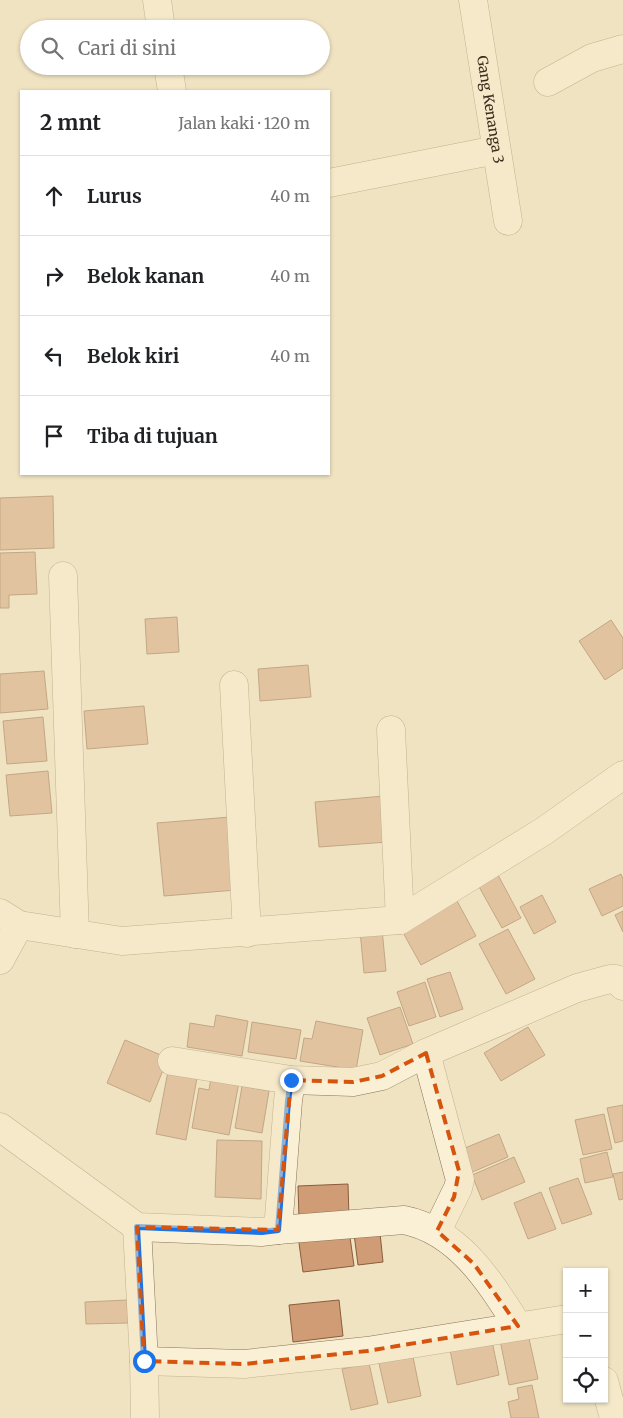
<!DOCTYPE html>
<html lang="id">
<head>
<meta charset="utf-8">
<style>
	body { margin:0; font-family:Merriweather,serif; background:#f2f2f2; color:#202124 }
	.controls { position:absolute; right:15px; bottom:15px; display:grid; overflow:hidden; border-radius:0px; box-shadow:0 1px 4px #0004 }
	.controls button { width:45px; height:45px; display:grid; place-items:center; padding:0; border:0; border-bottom:1px solid #e0e0e0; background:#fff; color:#202124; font:25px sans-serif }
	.stop { position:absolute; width:15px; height:15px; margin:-11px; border:4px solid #1a73e8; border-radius:50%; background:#fff }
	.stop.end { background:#1a73e8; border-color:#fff; box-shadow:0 1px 5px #0008 }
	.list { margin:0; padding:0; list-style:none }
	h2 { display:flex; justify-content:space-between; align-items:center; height:65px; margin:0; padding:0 20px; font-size:21px }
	h2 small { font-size:16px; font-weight:400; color:#757577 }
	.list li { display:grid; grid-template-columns:32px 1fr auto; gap:15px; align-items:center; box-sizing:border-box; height:80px; padding:0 20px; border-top:1px solid #e0e0e0 }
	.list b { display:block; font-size:19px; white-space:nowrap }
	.list em { font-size:16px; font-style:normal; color:#757577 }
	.icon { flex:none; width:28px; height:28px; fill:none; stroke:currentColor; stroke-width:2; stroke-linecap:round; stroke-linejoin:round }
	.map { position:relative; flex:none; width:623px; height:1418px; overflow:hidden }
	.search { position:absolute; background:#fff; box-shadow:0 1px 4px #0004; left:20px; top:20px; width:310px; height:55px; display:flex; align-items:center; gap:12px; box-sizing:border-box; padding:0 18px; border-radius:28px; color:#757577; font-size:19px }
	.panel { position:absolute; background:#fff; box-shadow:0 1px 4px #0004; left:20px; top:90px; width:310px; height:385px; border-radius:0px }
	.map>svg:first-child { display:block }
</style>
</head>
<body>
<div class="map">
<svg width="623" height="1418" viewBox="0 0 623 1418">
	<rect width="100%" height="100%" fill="#f0e3c1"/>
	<path fill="#d09c75" stroke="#8a5c3c" d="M53,496L54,548L0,550V498Z
		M35,552L37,594L9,595V608H0V553Z
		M177,617L179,652L147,654L145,619Z
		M611,620L623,638V668L605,680L579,641Z
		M308,665L311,697L260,701L258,669Z
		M44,671L48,709L0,713V674Z
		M144,706L148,744L87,749L84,711Z
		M43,717L47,761L7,764L3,721Z
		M48,771L52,813L10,816L6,775Z
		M384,796L388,842L319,847L315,802Z
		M230,817L236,890L164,896L157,823Z
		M621,874L623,879V906L602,916L589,889Z
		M498,875L521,918L502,928L478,885Z
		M542,895L556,922L534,934L520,907Z
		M456,899L476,936L421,965L401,929Z
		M623,911V932L615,915Z
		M382,929L386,971L364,973L360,931Z
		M508,929L535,979L506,994L479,944Z
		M450,972L463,1009L440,1017L427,979Z
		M425,982L436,1017L409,1026L397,992Z
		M400,1007L413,1044L380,1055L367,1018Z
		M216,1015L248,1021L242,1056L187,1047L190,1023L214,1027Z
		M316,1021L363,1030L356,1070L300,1061L304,1038L312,1039Z
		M252,1022L301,1030L296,1059L248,1052Z
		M528,1027L545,1055L501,1081L484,1053Z
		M125,1040L168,1058L150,1102L107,1083Z
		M169,1066L198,1072L186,1140L156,1134Z
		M212,1072L240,1077L229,1135L192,1128L199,1088L209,1090Z
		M242,1086L269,1091L262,1133L235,1128Z
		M623,1105V1141L615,1143L607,1108Z
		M604,1114L612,1149L583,1155L575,1120Z
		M499,1134L508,1157L470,1173L460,1150Z
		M217,1140L262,1141L261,1199L215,1197Z
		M607,1152L613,1177L585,1183L580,1159Z
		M514,1157L525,1182L482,1200L472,1175Z
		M623,1172V1199L619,1200L613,1174Z
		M578,1178L592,1214L562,1224L549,1188Z
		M348,1184L349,1218L299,1219L298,1186Z
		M541,1192L556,1229L528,1239L514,1203Z
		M379,1223L383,1262L358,1265L353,1226Z
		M349,1230L354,1266L303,1272L298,1236Z
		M127,1300L128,1323L86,1324L85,1302Z
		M339,1300L343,1336L293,1342L289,1305Z
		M528,1334L538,1379L509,1385L500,1340Z
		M491,1336L499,1375L457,1385L449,1345Z
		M412,1352L421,1396L388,1403L378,1359Z
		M369,1363L378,1404L351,1410L342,1369Z
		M532,1385L539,1418H511L508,1402L519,1399L517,1388Z"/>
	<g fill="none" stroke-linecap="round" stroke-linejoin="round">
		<g stroke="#8a7358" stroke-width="29">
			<g id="street">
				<path d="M157,0L161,29"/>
				<path id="s1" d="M473,0L508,221"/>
				<path d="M168,66L172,91"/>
				<path d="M548,82L592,58L623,49"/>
				<path d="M329,183L496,150"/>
				<path d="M63,576L75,934"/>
				<path d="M234,685L247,933"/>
				<path d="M391,730L400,920"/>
				<path d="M0,913L19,925L122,941L400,920L544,831L623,775"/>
				<path d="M0,960L19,925"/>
				<path d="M426,1053L460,1180L458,1188L437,1231"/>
				<path d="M172,1061L291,1080L353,1082L382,1076L426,1053L577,988L610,979H616L623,986"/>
				<path d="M0,1127L137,1227L261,1232L278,1230L288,1101L291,1080"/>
				<path d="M137,1227L144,1361L145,1418"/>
				<path d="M278,1230L404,1220C459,1231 490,1282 518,1326"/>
				<path d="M144,1361L244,1364L367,1351L567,1319"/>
				<path d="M604,1381L614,1418"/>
			</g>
		</g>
		<use href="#street" stroke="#faf0d5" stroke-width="28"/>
	</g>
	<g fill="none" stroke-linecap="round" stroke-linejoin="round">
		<path stroke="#1a73e8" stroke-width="6" d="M144,1361L137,1227L262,1232L278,1230L288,1101L291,1080"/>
	</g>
	<path d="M0 0H623V1418H0ZM426,1053L459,1171L454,1197L437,1231L474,1264L518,1326L367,1351L244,1364L144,1361L137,1227L278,1230L291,1080L353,1082L382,1076Z" fill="#f0e3c1" fill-opacity=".55" fill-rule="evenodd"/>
	<path fill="none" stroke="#d6540e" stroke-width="4" stroke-dasharray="10 6" stroke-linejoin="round" d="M426,1053L459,1171L454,1197L437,1231L474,1264L518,1326L367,1351L244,1364L144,1361L137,1227L278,1230L291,1080L353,1082L382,1076Z"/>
	<g text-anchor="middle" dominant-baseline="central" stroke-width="5" stroke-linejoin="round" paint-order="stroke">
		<g font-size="14" fill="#392b1d" stroke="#f7ecd1">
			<text stroke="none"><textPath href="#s1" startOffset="111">Gang Kenanga 3</textPath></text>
		</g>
	</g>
</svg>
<div class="controls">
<button>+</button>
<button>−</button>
<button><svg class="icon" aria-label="locate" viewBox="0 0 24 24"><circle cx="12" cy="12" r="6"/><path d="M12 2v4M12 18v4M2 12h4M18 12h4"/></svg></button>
</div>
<div class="stop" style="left:144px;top:1361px"></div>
<div class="stop end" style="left:291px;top:1080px"></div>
<div class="search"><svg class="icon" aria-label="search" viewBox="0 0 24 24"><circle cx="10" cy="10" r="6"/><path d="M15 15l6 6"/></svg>Cari di sini</div>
<section class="panel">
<h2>2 mnt<small>Jalan kaki · 120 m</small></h2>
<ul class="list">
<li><svg class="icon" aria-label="ahead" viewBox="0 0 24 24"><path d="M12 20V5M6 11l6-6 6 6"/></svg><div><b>Lurus</b></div><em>40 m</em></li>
<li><svg class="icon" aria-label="right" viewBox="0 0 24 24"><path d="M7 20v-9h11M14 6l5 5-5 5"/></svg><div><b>Belok kanan</b></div><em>40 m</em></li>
<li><svg class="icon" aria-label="left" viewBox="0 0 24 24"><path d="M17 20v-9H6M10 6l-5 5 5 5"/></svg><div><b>Belok kiri</b></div><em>40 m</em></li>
<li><svg class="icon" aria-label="arrive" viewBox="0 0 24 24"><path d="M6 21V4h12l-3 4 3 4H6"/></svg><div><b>Tiba di tujuan</b></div></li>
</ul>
</section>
</div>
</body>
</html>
